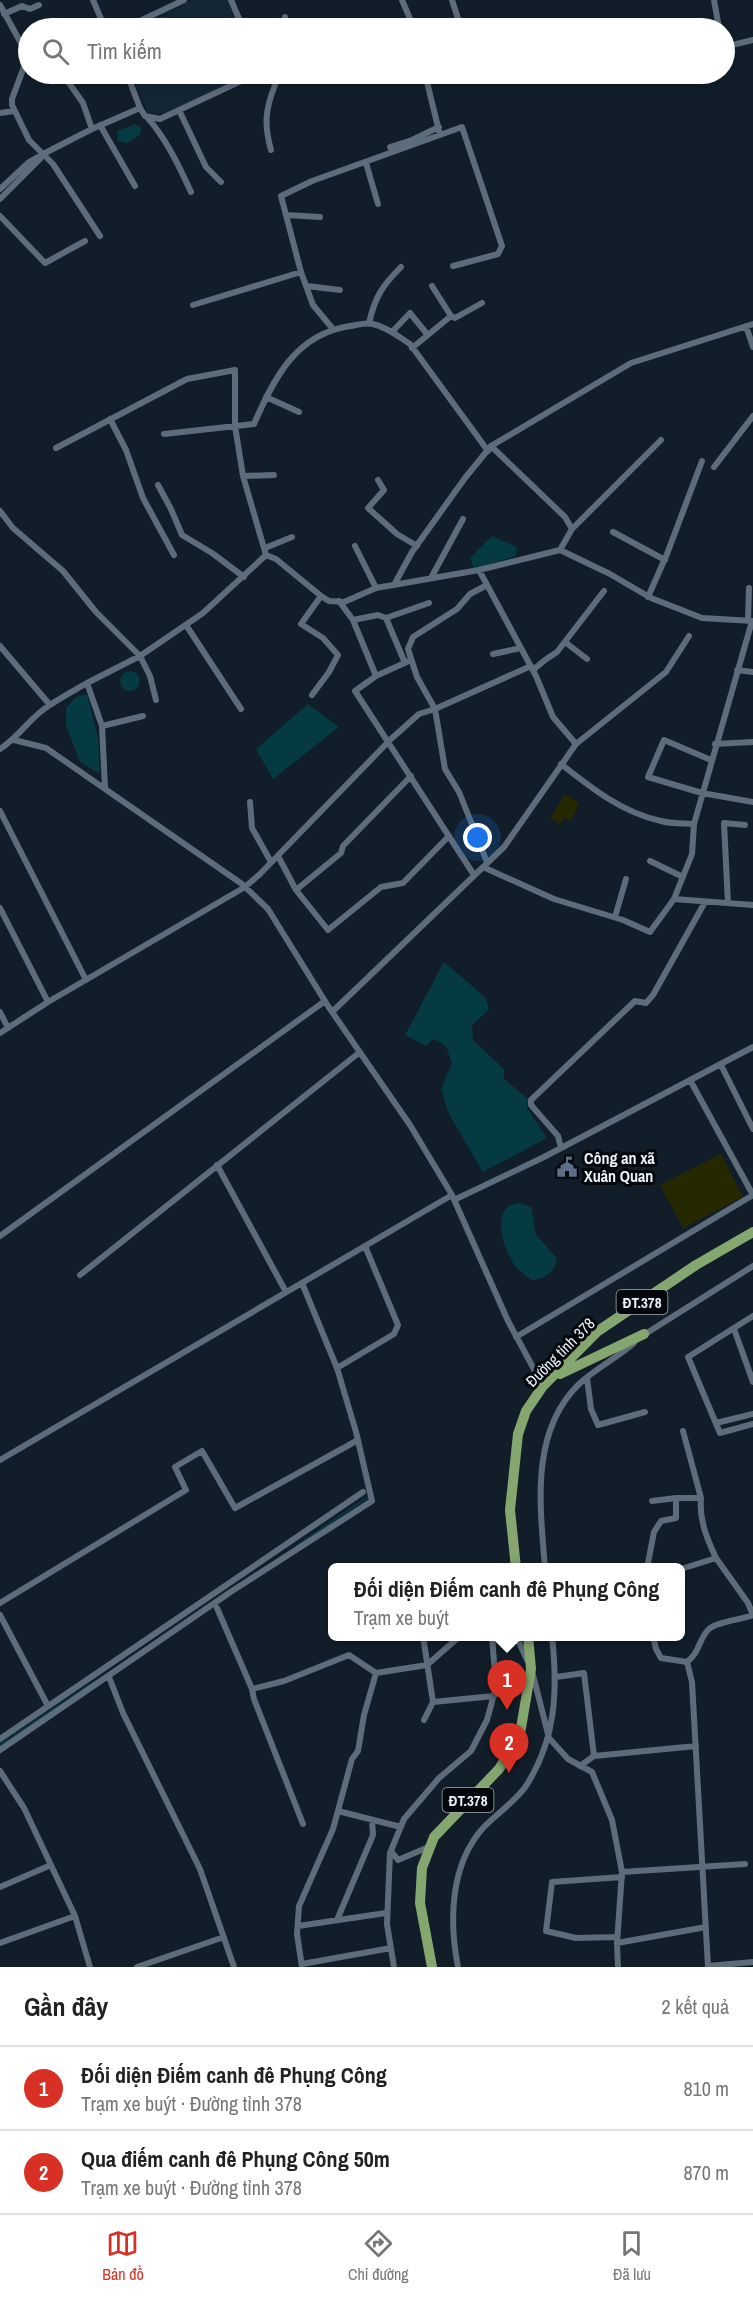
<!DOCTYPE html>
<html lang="vi">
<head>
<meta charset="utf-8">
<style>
	body { margin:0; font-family:"Archivo Narrow",sans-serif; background:#f2f2f2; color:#222 }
	.you { position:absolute; left:478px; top:838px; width:21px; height:21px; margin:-15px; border:4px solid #fff; border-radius:50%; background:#1a73e8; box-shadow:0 0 0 9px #1a73e833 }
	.badge { display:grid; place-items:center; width:39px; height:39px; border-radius:50%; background:#d93025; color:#fff; font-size:20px; font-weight:700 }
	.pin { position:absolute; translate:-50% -50px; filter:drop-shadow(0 2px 3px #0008) }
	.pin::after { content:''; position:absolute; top:32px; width:21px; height:18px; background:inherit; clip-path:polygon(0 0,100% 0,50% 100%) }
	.popup { position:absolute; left:328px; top:1563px; width:357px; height:78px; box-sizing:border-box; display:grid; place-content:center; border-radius:9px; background:#fff; filter:drop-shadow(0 2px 4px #0005); font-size:20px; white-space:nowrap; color:#767676 }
	.popup b { font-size:22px; color:#222 }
	.popup::after { content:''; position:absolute; left:50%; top:100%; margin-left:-12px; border:12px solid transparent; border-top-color:#fff }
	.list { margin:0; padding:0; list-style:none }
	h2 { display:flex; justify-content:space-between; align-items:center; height:78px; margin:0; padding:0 24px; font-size:26px }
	h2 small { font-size:20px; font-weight:400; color:#767676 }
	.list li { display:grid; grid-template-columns:39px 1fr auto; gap:18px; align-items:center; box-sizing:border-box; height:84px; padding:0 24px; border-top:2px solid #e0e0e0 }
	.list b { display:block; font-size:22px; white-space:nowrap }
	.list p { margin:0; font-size:20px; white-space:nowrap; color:#767676 }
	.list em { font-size:20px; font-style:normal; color:#767676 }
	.icon { flex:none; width:33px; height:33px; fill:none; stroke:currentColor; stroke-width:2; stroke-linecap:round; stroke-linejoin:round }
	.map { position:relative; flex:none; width:753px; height:1967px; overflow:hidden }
	.search { position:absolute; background:#fff; box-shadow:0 3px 9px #0003; left:18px; right:18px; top:18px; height:66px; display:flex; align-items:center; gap:15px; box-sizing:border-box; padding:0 21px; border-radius:33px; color:#767676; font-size:22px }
	.sheet { height:246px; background:#fff }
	nav { display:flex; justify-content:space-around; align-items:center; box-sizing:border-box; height:84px; border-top:2px solid #e0e0e0; background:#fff; font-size:16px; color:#767676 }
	nav a { display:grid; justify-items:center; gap:3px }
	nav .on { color:#d93025 }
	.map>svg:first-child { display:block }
</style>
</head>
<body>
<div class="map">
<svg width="753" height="1967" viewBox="0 0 753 1967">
	<rect width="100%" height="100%" fill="#111e29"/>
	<path fill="#142636" d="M192,0H228L240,28H139Z
		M131,74H253L165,113H148Z"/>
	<path fill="#262900" d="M565,794L579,803L571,821L564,817L560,824L550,819Z
		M721,1154L743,1197L683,1228L660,1185Z"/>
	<path fill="#053a42" d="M135,124L141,128L140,135L127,143L118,141L117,131Z
		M492,536L517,547L516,556L474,569L470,558Z
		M120 681a10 10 0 1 1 20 0a10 10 0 1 1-20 0Z
		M87,694L98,737L100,774L80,762L66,725V708L76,697Z
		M308,704L339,727L273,779L256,749Z
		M444,962L486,998L489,1010L472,1025L473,1040L504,1069V1079L528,1099L527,1108L547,1138L483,1172L449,1114L441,1089L452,1063L446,1046L433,1039L426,1046L405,1035Z
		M519,1203L531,1207L536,1235L557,1258C555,1272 545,1279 532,1280C526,1276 521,1273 516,1267C504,1252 488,1205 519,1203Z"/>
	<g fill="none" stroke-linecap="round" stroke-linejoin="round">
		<path stroke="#053a42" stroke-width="2" d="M296,1546L368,1497
			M0,1745L97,1680"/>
		<path stroke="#5d6c7a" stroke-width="6" d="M93,0L105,28
			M231,0L243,28
			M402,0L414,28
			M452,0L461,28
			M714,0L719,28
			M0,5L28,56
			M4,14L22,6L30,9L39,5
			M87,28L103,24
			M125,28L184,0
			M283,28L285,17
			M724,47L753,40
			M28,56L12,99V105L29,140L53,164L100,236
			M127,74L140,108
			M425,74L440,135
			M69,83L83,103L92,129
			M179,110L206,167L221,182
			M0,113L14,111
			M146,116C166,138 179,166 191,192
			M100,125L135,186
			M390,147L412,140L439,127
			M271,150C264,125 265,110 275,85
			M366,163L378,204
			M0,189L29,162L43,154L92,129L140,108L145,116L160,119L256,74
			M0,199L40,159
			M286,215L320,217
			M0,216L45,263L85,241
			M307,286L340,290
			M193,305L301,272
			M451,316L455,318L482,303
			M369,323C375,297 382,286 401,267
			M746,326L753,347
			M333,329L313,305L301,272L281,196L312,181L462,127L502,246L498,254L453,266
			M392,332L410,313L427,334
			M412,348L451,316L432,286
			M266,397L299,412
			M110,419L126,450L143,498L174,555
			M164,434L254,424C274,378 296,334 350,326C357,325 366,322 373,324C387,327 399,337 410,344L488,451
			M491,446L565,517L572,529L560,550
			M56,448L187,379L235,370V426L243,476L266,555
			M714,467L753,416
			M243,476L274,475
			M378,480L384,490L368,508L397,534L417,546
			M158,485L171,509L182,535L212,553L244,577
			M0,511L13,528L63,571L96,612L140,656L150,676L156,700
			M572,529L661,440
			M613,532L665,560
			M355,546L376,588
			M265,548L292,537
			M479,570L536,676L553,717L576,744
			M431,578L463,519
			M394,585L412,552L465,478L491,446L631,363L753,324
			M487,585L470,594L457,609L413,637L408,649L417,677L435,709L445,769L459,792L487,862
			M648,597L667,554L702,461
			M339,601L353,620L376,676
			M386,618L405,663
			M353,620L378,615L386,618L429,603
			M748,621L749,588
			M186,625L241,709
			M565,642L587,659
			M0,646L50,705
			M493,654L521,648
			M411,660L376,676L355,691L474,875
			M533,670L545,660L557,652L604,591
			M737,670L753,672
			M312,695L329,672L338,655L323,638L301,624L321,596
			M102,726L143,716
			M14,740L46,748L242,884L268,909L328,1006L410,1125L452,1195L508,1321L543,1386
			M715,744L753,742
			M0,749C19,737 31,716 50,705C62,697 75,690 87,683
			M711,760L664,740L648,777L702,793L753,802
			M561,764C591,788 623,813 661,821C672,824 683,823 694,824L752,621
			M105,787L102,726L87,683L140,656L203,613L266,555L276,559L321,596L329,601L344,602L376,588L479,570L560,550L610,574L651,598L702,618L753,621
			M250,802L252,828L271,862
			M0,811L86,980
			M278,856L296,890L328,930L381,887L403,883L449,836
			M650,861L683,877
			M483,867L554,899L623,920L650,932L674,899L692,854L694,824
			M296,890L341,853L343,846L411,776
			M674,899L753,905
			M728,903L724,823L745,825
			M0,908L48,1002
			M615,917L626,879
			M0,1012L8,1028
			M332,1012L504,847L576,744L666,672L689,636
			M0,1033L48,1002L245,887L260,874L391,739L419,714L435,709L531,666
			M721,1065L753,1129
			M690,1080L753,1195
			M561,1148L558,1136L531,1105V1100L635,1001L646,1003L653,995L705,902
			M217,1165L286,1292
			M454,1200L544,1157L753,1047
			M0,1236L325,1001
			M80,1275L360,1052
			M753,1316L688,1357L720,1433L753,1424
			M734,1329L753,1382
			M642,1336L753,1266
			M516,1337L753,1195
			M337,1368L394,1334L398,1325L365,1246
			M587,1378L591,1409L598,1425L645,1412
			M716,1423L753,1414
			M0,1460L452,1195
			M652,1501L676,1498
			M545,1568C540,1505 530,1432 579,1384C596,1368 617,1358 634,1343
			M647,1568L654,1532L661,1521L676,1518V1498H701L683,1431
			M681,1569L716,1558C707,1539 699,1520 701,1498
			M0,1603L186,1490L175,1467L202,1451L235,1508L358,1440
			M217,1608L252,1689L284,1681L349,1655L376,1673L427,1665L460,1636
			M0,1615L48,1706
			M423,1636L433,1702L424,1720
			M516,1636L527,1660
			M653,1636L656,1649L661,1658L687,1662L692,1682L708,1967
			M687,1662C700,1652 698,1641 708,1630C715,1622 740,1620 753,1615L748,1603L716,1558
			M533,1675L549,1738L568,1759L592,1772L612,1820L622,1872L617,1943L618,1967
			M109,1677L123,1713L200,1869L234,1967
			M556,1677L584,1673L594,1756
			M252,1689L254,1699L303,1824
			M433,1702L494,1696
			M0,1739L363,1492
			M0,1750L232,1591L372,1501L356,1432L337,1368L302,1283
			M580,1766L594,1756L696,1746
			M0,1771L24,1808L75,1916L90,1967
			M338,1811L401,1827
			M391,1851L398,1860L431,1846
			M622,1872L745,1864
			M0,1887L51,1865
			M337,1920L373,1835L372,1820
			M298,1926L386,1913
			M617,1937L576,1938L546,1931L552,1882L622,1877
			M0,1943L75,1916
			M617,1943L706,1927
			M302,1964L391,1948
			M708,1966L753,1962
			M137,1967L224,1937
			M302,1967L297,1934L299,1906L333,1829L352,1759L358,1751L364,1715L376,1673
			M394,1967L387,1924L390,1853L404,1819L439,1778L471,1751L487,1720L496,1687L492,1636
			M458,1967C449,1921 450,1865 483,1828C496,1814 515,1802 526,1786C556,1739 558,1691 552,1636"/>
		<path stroke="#86a66f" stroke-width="10" d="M560,1374L644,1334
			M516,1568L510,1510L518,1434L526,1411L543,1386L598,1331L696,1265L753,1232
			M432,1967L420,1903L422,1868L434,1837L499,1769L520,1734L531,1669L528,1636"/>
	</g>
	<defs>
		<g id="civic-bare" transform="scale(1.62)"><path d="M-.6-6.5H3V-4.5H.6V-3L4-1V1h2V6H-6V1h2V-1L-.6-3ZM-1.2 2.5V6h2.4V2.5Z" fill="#5c6f8a" stroke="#04080c" stroke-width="2.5" paint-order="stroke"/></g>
	</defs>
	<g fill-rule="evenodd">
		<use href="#civic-bare" x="567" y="1167"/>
	</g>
	<g text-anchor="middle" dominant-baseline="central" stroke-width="6" stroke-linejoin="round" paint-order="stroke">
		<g fill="#04080c" stroke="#a4acb3" stroke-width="1.5">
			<rect x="616.5" y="1290" width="51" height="24" rx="4.5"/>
			<rect x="442.5" y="1788" width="51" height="24" rx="4.5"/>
		</g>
		<g font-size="15" font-weight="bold" fill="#e9f2fa">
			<text x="642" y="1302">ĐT.378</text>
			<text x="468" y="1800">ĐT.378</text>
		</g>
		<g font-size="16" font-weight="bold" fill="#e9f2fa" stroke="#04080c" text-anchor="start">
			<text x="584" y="1158">Công an xã<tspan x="584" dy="18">Xuân Quan</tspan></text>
		</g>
		<g font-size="16" fill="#e9f2fa" stroke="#04080c">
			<text transform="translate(560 1352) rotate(-45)">Đường tỉnh 378</text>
		</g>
	</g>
</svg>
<div class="you"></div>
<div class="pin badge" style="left:507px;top:1710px">1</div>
<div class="popup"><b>Đối diện Điếm canh đê Phụng Công</b>Trạm xe buýt</div>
<div class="pin badge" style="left:509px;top:1773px">2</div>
<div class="search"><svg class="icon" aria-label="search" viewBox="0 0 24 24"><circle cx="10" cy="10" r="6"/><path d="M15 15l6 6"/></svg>Tìm kiếm</div>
</div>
<section class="sheet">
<h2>Gần đây<small>2 kết quả</small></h2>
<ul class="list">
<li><span class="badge">1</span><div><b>Đối diện Điếm canh đê Phụng Công</b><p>Trạm xe buýt · Đường tỉnh 378</p></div><em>810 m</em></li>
<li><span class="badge">2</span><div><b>Qua điếm canh đê Phụng Công 50m</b><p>Trạm xe buýt · Đường tỉnh 378</p></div><em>870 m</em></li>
</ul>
</section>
<nav>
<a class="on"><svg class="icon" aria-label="map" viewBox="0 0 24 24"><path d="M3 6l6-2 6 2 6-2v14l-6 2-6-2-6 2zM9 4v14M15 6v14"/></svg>Bản đồ</a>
<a><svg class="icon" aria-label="directions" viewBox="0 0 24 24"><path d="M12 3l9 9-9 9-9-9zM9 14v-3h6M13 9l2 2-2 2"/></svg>Chỉ đường</a>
<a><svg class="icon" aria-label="saved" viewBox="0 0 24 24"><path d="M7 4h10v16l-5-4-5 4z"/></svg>Đã lưu</a>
</nav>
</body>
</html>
